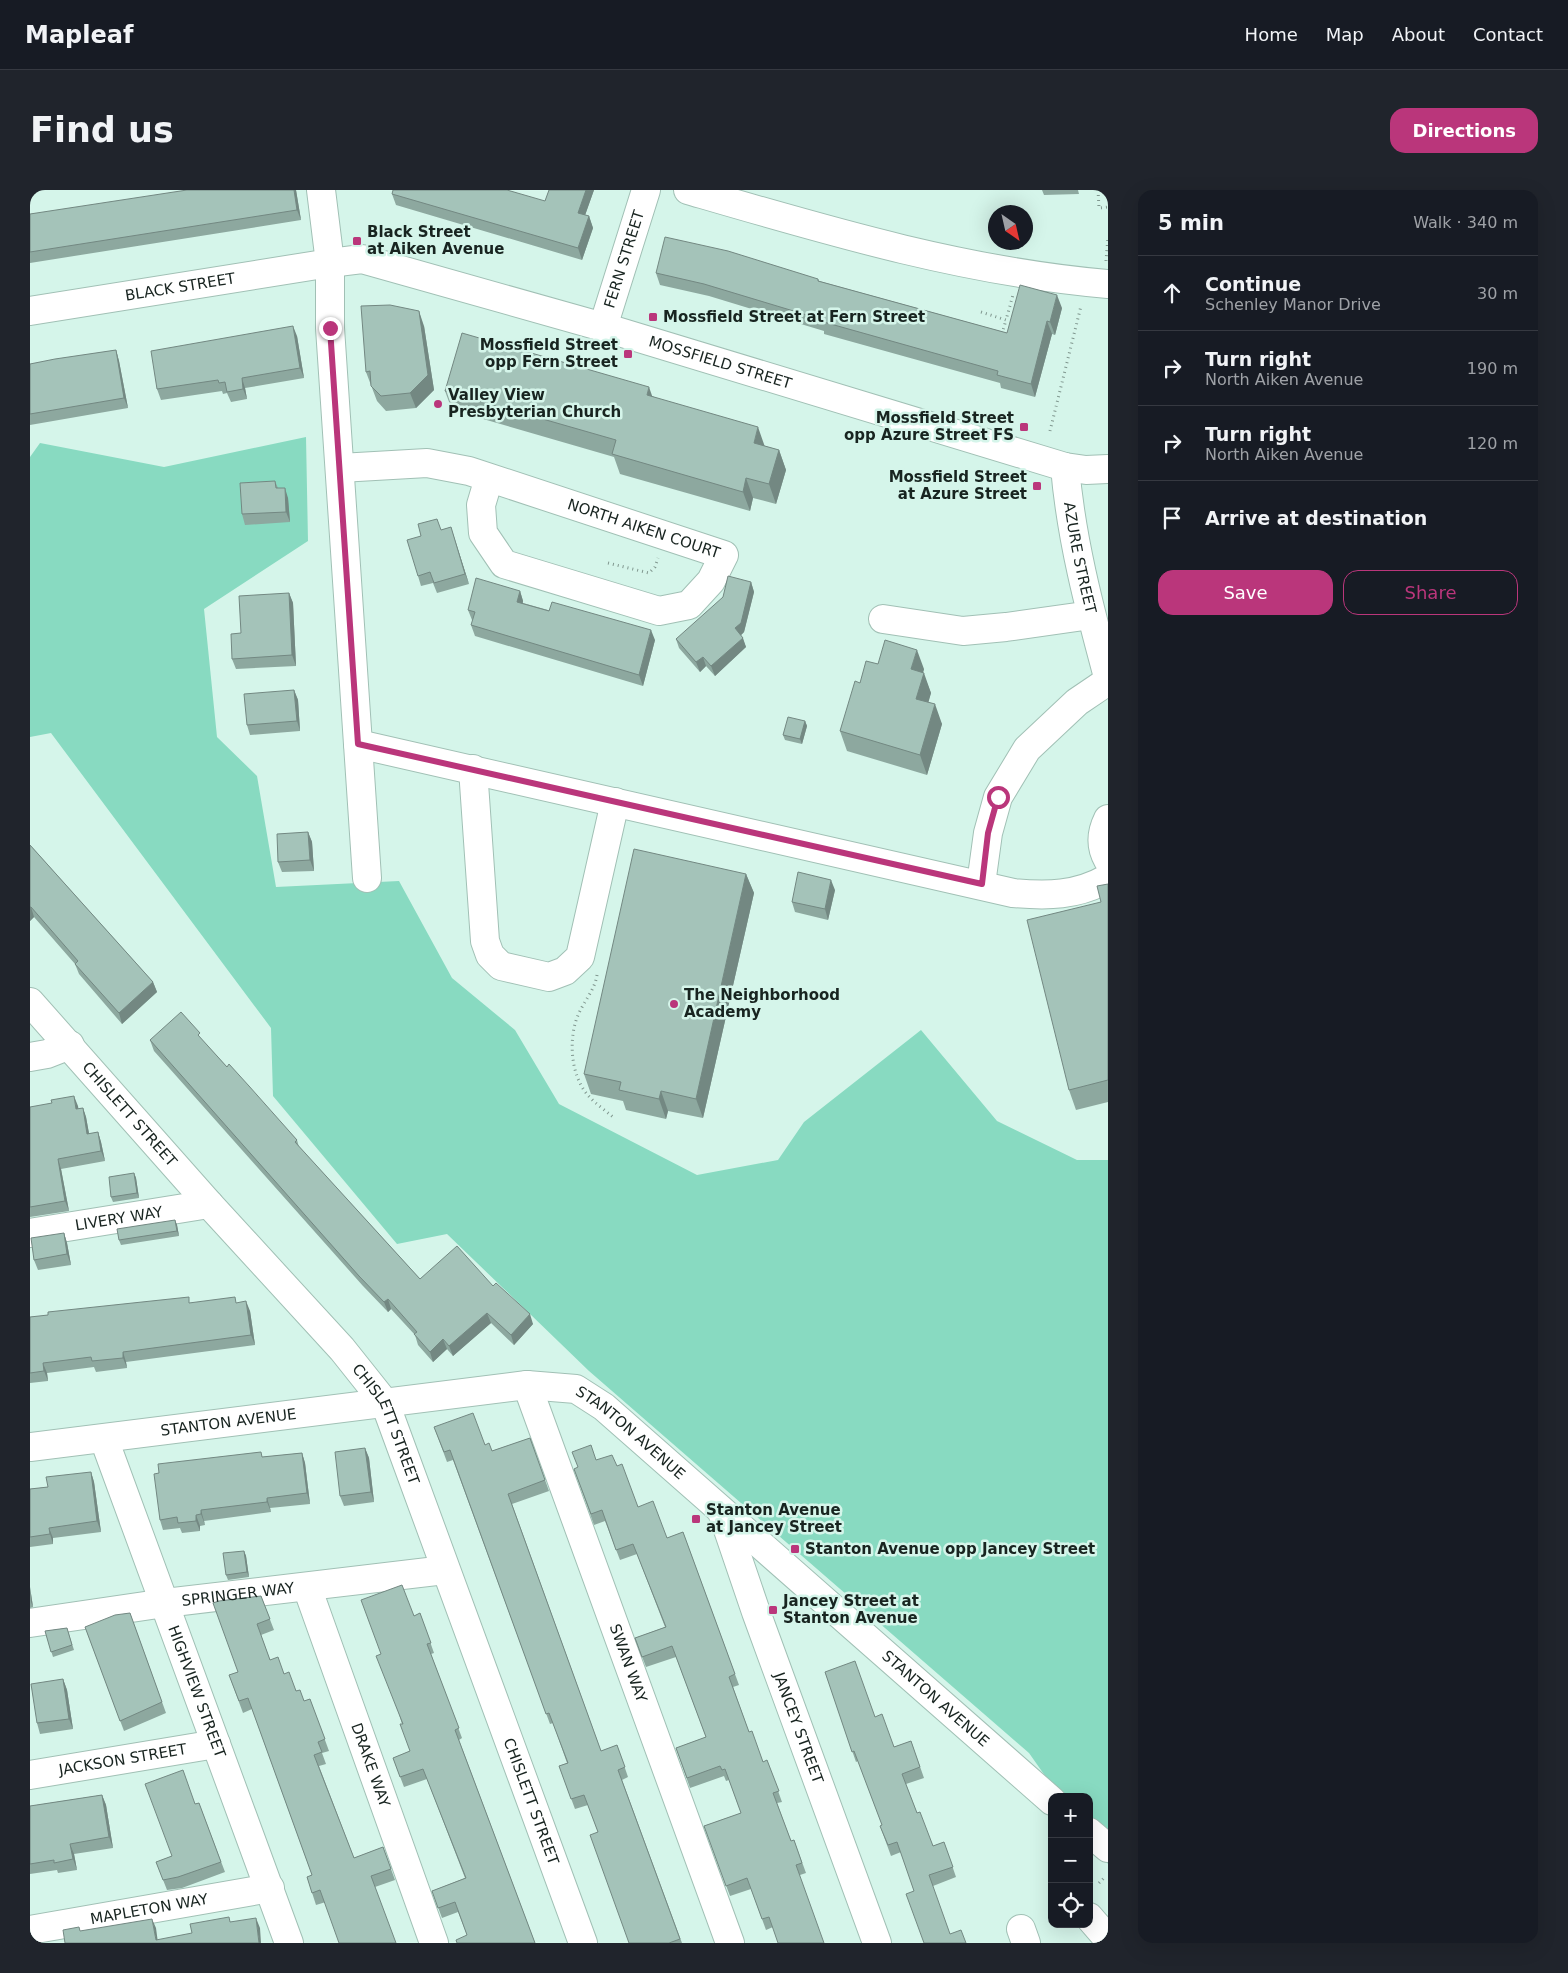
<!DOCTYPE html>
<html lang="en">
<head>
<meta charset="utf-8">
<style>
	body { margin:0; font-family:"DejaVu Sans",sans-serif; background:#20242c; color:#f1f3f6 }
	.controls { position:absolute; right:15px; bottom:15px; display:grid; overflow:hidden; border-radius:10px; box-shadow:0 5px 20px #0002 }
	.controls button { width:45px; height:45px; display:grid; place-items:center; padding:0; border:0; border-bottom:1px solid #363941; background:#171b24; color:#f1f3f6; font:25px sans-serif }
	.compass { position:absolute; left:958px; top:15px; width:45px; height:45px; border-radius:50%; background:#171b24; box-shadow:0 5px 20px #0002; rotate:146deg }
	.stop { position:absolute; width:15px; height:15px; margin:-11px; border:4px solid #ba367b; border-radius:50%; background:#fff }
	.stop.end { background:#ba367b; border-color:#fff; box-shadow:0 1px 5px #0008 }
	.list { margin:0; padding:0; list-style:none }
	h2 { display:flex; justify-content:space-between; align-items:center; height:65px; margin:0; padding:0 20px; font-size:21px }
	h2 small { font-size:16px; font-weight:400; color:#9ea1a6 }
	.list li { display:grid; grid-template-columns:32px 1fr auto; gap:15px; align-items:center; box-sizing:border-box; height:75px; padding:0 20px; border-top:1px solid #363941 }
	.list b { display:block; font-size:19px; white-space:nowrap }
	.list p { margin:0; font-size:16px; white-space:nowrap; color:#9ea1a6 }
	.list em { font-size:16px; font-style:normal; color:#9ea1a6 }
	.actions { display:flex; gap:10px; padding:15px 20px }
	.actions a { flex:1; padding:11px 0; border:1px solid #ba367b; border-radius:15px; text-align:center; font-size:18px; color:#ba367b }
	.actions .main { background:#ba367b; color:#fff }
	.icon { flex:none; width:28px; height:28px; fill:none; stroke:currentColor; stroke-width:2; stroke-linecap:round; stroke-linejoin:round }
	.map { position:relative; flex:none; width:1078px; height:1753px; overflow:hidden; border-radius:15px }
	header { display:flex; align-items:center; gap:30px; box-sizing:border-box; height:70px; padding:0 25px; background:#171b24; border-bottom:1px solid #363941 }
	header strong { font-size:24px }
	nav { display:flex; gap:28px; margin-inline-start:auto; font-size:18px }
	.intro { display:flex; align-items:center; justify-content:space-between; box-sizing:border-box; height:120px; padding:0 30px }
	h1 { margin:0; font-size:35px }
	.button { padding:12px 22px; border-radius:15px; background:#ba367b; color:#fff; font-size:18px; font-weight:700 }
	main { display:flex; gap:30px; padding:0 30px }
	aside { flex:1; background:#171b24; border-radius:15px; box-shadow:0 5px 20px #0002 }
	.map>svg:first-child { display:block }
</style>
</head>
<body>
<header>
<strong>Mapleaf</strong>
<nav><a>Home</a><a>Map</a><a>About</a><a>Contact</a></nav>
</header>
<div class="intro"><h1>Find us</h1><a class="button">Directions</a></div>
<main>
<div class="map">
<svg width="1078" height="1753" viewBox="0 0 1078 1753">
	<rect width="100%" height="100%" fill="#d5f5ea"/>
	<path fill="#88dac1" d="M276,247L278,351L174,419L187,547L227,586L246,697L369,691L422,788L485,840L529,914L667,985L748,970L774,932L891,840L967,931L1047,970H1078V1674L1059,1648V1607H1030L999,1563L559,1181L417,1044L367,1054L243,906L241,838L21,543L0,547V267L10,253L134,277Z"/>
	<g fill="none" stroke-linecap="round" stroke-linejoin="round">
		<g stroke="#a1c0b5" stroke-width="30">
			<g id="minor">
				<path d="M291,0L300,73V138L337,688"/>
				<path d="M658,0C795,40 935,82 1078,94"/>
				<path id="s1" d="M0,121L300,73L332,69L573,137L1035,277L1056,280L1078,279"/>
				<path id="s2" d="M573,137L616,0"/>
				<path id="s3" d="M1035,277C1041,348 1059,417 1078,487"/>
				<path id="s4" d="M310,278L397,273L439,281L694,365L681,391L659,415L629,421L474,374L453,343L451,315L459,288"/>
				<path d="M853,429L933,441L976,437L1061,425"/>
				<path d="M328,554L983,703C1017,706 1047,706 1078,688"/>
				<path d="M443,579L455,751L460,765L471,776L519,787L535,781L550,767L585,612"/>
				<path d="M1078,629C1071,643 1070,656 1078,670"/>
				<path d="M951,694L958,643L968,607L997,559L1047,512L1078,491"/>
				<path id="s5" d="M0,812L179,1014L312,1159L355,1213L553,1753"/>
				<path d="M0,867L17,864L40,855"/>
				<path id="s6" d="M0,1043L179,1014"/>
				<path id="s7" d="M497,1195L700,1753"/>
				<path id="s8" d="M74,1249L259,1753"/>
				<path id="s9" d="M0,1257L497,1195L546,1199L574,1217L1022,1611"/>
				<path id="s10" d="M693,1325L726,1422L847,1753"/>
				<path id="s11" d="M277,1397L404,1753"/>
				<path id="s12" d="M0,1433L135,1413L415,1380"/>
				<path id="s13" d="M0,1585L186,1554"/>
				<path d="M1059,1642L1078,1658"/>
				<path d="M1059,1727L1078,1749"/>
				<path d="M991,1739L996,1753"/>
				<path id="s14" d="M0,1740L240,1698"/>
			</g>
		</g>
		<path stroke="#80978f" stroke-width="3" stroke-dasharray="1 4" stroke-linecap="butt" d="M1068,0L1069,18L1078,17
			M1076,71L1078,47
			M951,122L976,130L983,105
			M972,144L976,130
			M1020,241L1051,116
			M578,373L619,383L625,377L628,368
			M567,785C565,799 555,810 549,823C538,846 540,884 557,904C564,913 575,920 583,927
			M1069,1693L1075,1687"/>
		<use href="#minor" stroke="#fff" stroke-width="28"/>
	</g>
	<path fill="#8da89f" d="M266,0L271,30L0,73V24Z
		M519,0H564L555,25L559,26L563,38L552,70L366,15L362,4L515,11Z
		M1012,0H1048L1049,4L1014,5Z
		M626,83L788,89L789,91L977,143L1032,118L1025,145L1022,144L1005,207L971,198L970,193L794,144V141L679,106L630,95Z
		M394,136L404,200L386,218L356,221L347,211L336,182Z
		M267,146L274,188L215,198L217,209L201,212L197,203L193,204L192,201L131,210L127,199Z
		M86,160L89,171L98,218L0,235V174Z
		M415,201L622,206L735,256L749,260L756,280L746,314L723,308L720,321L590,284L584,267L422,220Z
		M245,291L248,298L258,308L260,332L215,335L212,324Z
		M421,337L439,394L407,403L403,393L391,396L388,386L411,340Z
		M721,392L724,402L714,442L711,445L716,457L685,486L676,476L670,482L649,458L646,449Z
		M490,401L493,411V413L625,450L613,496L445,446L441,435L443,431L442,430L438,420Z
		M259,403L263,413L266,476L206,479L202,469L211,443Z
		M848,474L894,479L893,483L901,503L898,512L912,534L897,585L817,561L810,541L830,493Z
		M264,500L268,510L270,541L220,545L217,535Z
		M775,531L777,536L772,554L755,550L753,545Z
		M278,642L282,652L284,681L252,682L248,672Z
		M0,655L123,792L127,802L92,834L49,784L45,774L4,727L0,731Z
		M716,684L724,703L673,928L638,921L636,929L596,920L593,911L561,904L554,884Z
		M1078,694V912L1046,920L1039,900L1071,712Z
		M805,700L798,730L765,722L762,712Z
		M120,850H172L197,877L267,950L269,957L390,1089L463,1096L503,1134L484,1155L461,1133L423,1166L417,1159L403,1172L388,1155L385,1145L361,1119L358,1122L333,1096L124,861Z
		M48,916V919L53,918L56,927L59,944L68,942L71,952L75,971L31,979L39,1021L0,1027V917Z
		M104,983L106,988L109,1008L83,1012L81,1007Z
		M145,1030L147,1035L149,1046L91,1055L89,1050Z
		M34,1043L37,1053L41,1075L8,1080L4,1070Z
		M161,1113H207L220,1121L225,1155L96,1172L97,1178L66,1182L64,1177L17,1183L18,1191L0,1193V1127Z
		M404,1237L455,1255L462,1261L500,1248L519,1301L482,1314L571,1561L587,1555L598,1587L592,1590L652,1753H599L568,1642L558,1615L545,1619L529,1576L537,1573L523,1533L520,1534L423,1270L417,1272Z
		M335,1258L339,1268L344,1312L314,1316L310,1306Z
		M272,1263L275,1273L280,1314L240,1318L241,1322L174,1331L175,1335L170,1336V1341L152,1343L150,1338L133,1340L130,1330L233,1267Z
		M566,1270L587,1276L608,1317L637,1348L653,1342L709,1495L703,1497L719,1542L733,1572L737,1570L752,1612L747,1613L761,1651L764,1650L776,1683L770,1685L743,1737L736,1740L721,1699L700,1706L674,1636L711,1623L699,1590L696,1591L694,1586L660,1598L646,1558L676,1547L646,1467L616,1477L605,1448L635,1437L607,1364L590,1370L575,1331L564,1335L544,1279Z
		M61,1282L64,1292L71,1342L23,1348V1354L0,1357V1299L18,1297Z
		M214,1361L216,1366L219,1387L198,1390L196,1385Z
		M0,1397L3,1417L0,1418Z
		M231,1406L244,1440L231,1445L240,1470L254,1484L274,1511L280,1509L299,1561L292,1563L296,1574L289,1576L324,1668L353,1657L365,1690L345,1697L286,1715L277,1687L282,1685L222,1519L213,1523L199,1485L208,1482Z
		M100,1423L136,1523L94,1541L55,1437Z
		M390,1423L404,1463L401,1464L432,1548L429,1550L505,1753L437,1745L428,1722L412,1728L402,1701L435,1688L397,1589L374,1597L363,1568L380,1561L372,1534L351,1464L384,1426Z
		M37,1438L44,1460L23,1467L15,1441Z
		M795,1482L845,1527L864,1557L881,1551L894,1588L876,1594L887,1623L903,1656L914,1652L926,1687L903,1696L894,1753L884,1701L871,1662L861,1666L850,1636L852,1635L828,1571L826,1572Z
		M33,1489L37,1500L43,1539L10,1544L7,1533Z
		M72,1605L76,1615L83,1658L44,1664L47,1680L28,1683L27,1680L0,1684V1616Z
		M169,1613L195,1682L152,1698L137,1700L126,1672L142,1666L165,1614Z"/>
	<path fill="#738882" d="M264,0H266L271,30L267,20Z
		M556,0H564L552,34L548,23Z
		M559,26L563,38L552,70L548,58Z
		M1027,105L1032,118L1025,145L1020,132Z
		M389,121L394,136L404,200L386,218L380,203Z
		M1017,131L1022,144L1005,207L1001,194Z
		M263,136L267,146L274,188L270,178Z
		M86,160L89,171L98,218L94,208Z
		M212,188L215,198L217,209L213,199Z
		M619,197L626,217L617,205Z
		M728,237L735,257L724,253Z
		M749,260L756,280L746,314L739,294Z
		M716,288L723,308L720,321L713,302Z
		M255,298L258,308L260,332L256,322Z
		M421,337L424,347L439,394L435,384Z
		M721,392L724,402L714,442L708,448L705,438Z
		M490,401L493,411L490,422L487,412Z
		M259,403L263,413L266,476L262,465Z
		M621,440L625,450L613,496L609,485Z
		M713,448L716,457L685,486L681,476Z
		M887,460L894,479L888,499L881,479Z
		M673,467L676,476L670,482L666,472Z
		M894,483L901,503L894,528L886,509Z
		M264,500L268,510L270,541L267,531Z
		M905,514L912,534L897,585L890,565Z
		M775,531L777,536L772,554L770,549Z
		M278,642L282,652L284,681L280,670Z
		M716,684L724,703L673,928L666,909Z
		M801,690L805,700L798,730L795,719Z
		M0,717H1L4,727L0,731Z
		M123,792L127,802L92,834L89,823Z
		M631,901L638,921L636,929L629,909Z
		M44,906L48,916L50,929L46,919Z
		M53,918L56,927L61,954L57,944Z
		M68,942L71,952L75,971L71,961Z
		M28,969L31,979L39,1021L35,1011Z
		M104,983L106,988L109,1008L107,1003Z
		M145,1030L147,1035L149,1046L147,1041Z
		M34,1043L37,1053L41,1075L37,1064Z
		M358,1109L361,1119L358,1122L354,1112Z
		M216,1111L220,1121L225,1155L221,1145Z
		M457,1123L461,1133L423,1166L419,1156Z
		M500,1124L503,1134L484,1155L481,1145Z
		M413,1149L417,1159L403,1172L400,1162Z
		M93,1162L96,1172L97,1178L93,1168Z
		M13,1173L17,1183L18,1191L14,1181Z
		M335,1258L339,1268L344,1312L341,1302Z
		M272,1263L275,1273L280,1314L277,1303Z
		M61,1282L64,1292L71,1342L67,1331Z
		M237,1308L240,1318L241,1322L237,1312Z
		M171,1320L174,1331L175,1335L171,1324Z
		M166,1325L170,1336V1341L166,1331Z
		M19,1338L23,1348V1354L20,1344Z
		M214,1361L216,1366L219,1387L217,1382Z
		M0,1397L3,1417L1,1412Z
		M33,1489L37,1500L43,1539L39,1529Z
		M72,1605L76,1615L83,1658L79,1647Z
		M40,1654L44,1664L47,1680L43,1669Z
		M226,1728L230,1738L231,1753H229Z
		M122,1729L126,1738L128,1753L126,1750Z"/>
	<path fill="#a4c3b9" stroke="#738882" d="M157,0H264L267,20L0,62V24Z
		M363,0H477L515,11L519,0H556L548,23L559,26L548,58L362,4Z
		M635,47L698,61L788,89V91L977,143L990,95L1027,105L1020,132L1017,131L1001,194L967,185L968,181L790,131V129L674,94L626,83Z
		M360,115L389,121L398,185L380,203L351,206L341,196L340,181L336,182L331,116Z
		M263,136L270,178L212,188L213,199L197,202L195,192L189,193L188,190L127,199L121,161Z
		M432,143L619,197L617,205L728,237L724,253L749,260L739,294L716,288L713,302L582,264L586,250L415,201Z
		M86,160L94,208L0,224V174L25,169Z
		M245,291L246,298H255L256,322L212,324L210,293Z
		M407,329L411,340L421,337L435,384L404,393L400,382L388,386L377,350L391,346L388,334Z
		M698,386L721,392L711,433L705,438L713,448L681,476L673,467L666,472L646,449L693,407Z
		M446,388L490,401L487,412L519,421L522,412L621,440L609,485L441,435L445,422L438,420Z
		M259,403L262,465L202,469L201,444L211,443L209,406Z
		M855,450L887,460L881,479L894,483L886,509L905,514L890,565L810,541L825,491L830,493L836,471L848,474Z
		M264,500L267,531L217,535L214,504Z
		M758,527L775,531L770,549L753,545Z
		M278,642L280,670L248,672L247,644Z
		M0,655L123,792L89,823L45,774L48,771L1,717H0Z
		M604,659L716,684L666,909L631,901L629,909L589,900L591,892L554,884Z
		M768,682L801,690L795,719L762,712Z
		M1078,694V890L1039,900L997,730L1071,712L1067,696Z
		M151,822L170,843L168,845L197,877L199,874L219,896L267,950L265,952L390,1089L427,1056L463,1096L466,1093L500,1124L481,1145L457,1123L419,1156L413,1149L400,1162L384,1144L387,1142L358,1109L354,1112L329,1086L120,850Z
		M44,906L46,919L53,918L57,944L68,942L71,961L28,969L35,1011L0,1017V917L22,913L21,910Z
		M104,983L107,1003L81,1007L79,987Z
		M145,1030L147,1041L89,1050L87,1039Z
		M34,1043L37,1064L4,1070L1,1048Z
		M159,1107V1113L205,1107L206,1113L216,1111L221,1145L93,1162V1168L62,1171L61,1167L13,1173L14,1181L0,1183V1127L18,1125V1122Z
		M443,1223L455,1255L459,1253L462,1261L500,1248L515,1290L478,1304L571,1561L587,1555L595,1577L588,1580L650,1749L639,1753H599L560,1645L568,1642L554,1605L541,1609L529,1576L538,1573L519,1523L516,1524L420,1260L414,1262L404,1237Z
		M561,1255L566,1270L582,1265L587,1276L592,1274L608,1317L623,1311L637,1348L653,1342L705,1484L699,1487L719,1542L722,1541L733,1572L737,1570L749,1601L743,1603L761,1651L764,1650L772,1673L766,1675L794,1753H748L739,1727L732,1729L717,1688L696,1696L674,1636L711,1623L695,1579L692,1580L690,1576L657,1588L646,1558L676,1547L642,1456L612,1467L605,1448L636,1437L603,1354L586,1360L572,1320L561,1324L544,1279L548,1277L542,1262Z
		M335,1258L341,1302L310,1306L305,1262Z
		M231,1262L232,1267L272,1263L277,1303L237,1308V1312L171,1320V1324L166,1325V1331L148,1333L147,1327L130,1330L124,1284L129,1283L128,1274Z
		M61,1282L67,1331L19,1338L20,1344L0,1347V1299L18,1297L16,1287Z
		M214,1361L217,1382L196,1385L193,1363Z
		M372,1395L384,1426L390,1423L401,1453L397,1454L429,1538L425,1540L505,1753H427L426,1750L437,1745L425,1712L408,1718L402,1701L436,1688L393,1579L370,1587L363,1568L380,1561L370,1534H373L346,1466L351,1464L331,1410Z
		M231,1406L240,1429L227,1434L240,1470L248,1467L254,1484L259,1482L266,1501L270,1500L274,1511L280,1509L295,1549L288,1552L292,1562L284,1565L324,1668L353,1657L361,1679L341,1686L366,1753H309L290,1700L282,1703L277,1687L282,1685L218,1508L209,1511L199,1485L208,1482L183,1413L189,1411Z
		M100,1423L132,1512L90,1531L55,1437L85,1425Z
		M37,1438L42,1455L21,1462L15,1441Z
		M825,1471L845,1527L852,1524L864,1557L881,1551L890,1577L872,1584L887,1623L890,1622L903,1656L914,1652L923,1677L899,1685L920,1744L931,1740L936,1753H894L876,1704L884,1701L867,1652L858,1655L850,1636L852,1635L824,1561L822,1562L795,1482Z
		M33,1489L39,1529L7,1533L1,1494Z
		M153,1580L165,1614L169,1613L191,1672L148,1687L133,1690L126,1672L142,1666L115,1594Z
		M72,1605L79,1647L40,1654L43,1669L24,1673V1670L0,1674V1616Z
		M199,1727L200,1732L226,1728L229,1753H35L33,1740L49,1737L50,1741L122,1729L126,1750L162,1743L160,1734Z"/>
	<g fill="none" stroke-linecap="round" stroke-linejoin="round">
		<path stroke="#ba367b" stroke-width="6" d="M300,138L328,554L952,694L958,643L968,607"/>
	</g>
	<g fill="#ba367b" stroke="#d5f5ea" stroke-width="2">
		<rect x="322" y="46" width="10" height="10" rx="2.5"/>
		<rect x="618" y="122" width="10" height="10" rx="2.5"/>
		<rect x="593" y="159" width="10" height="10" rx="2.5"/>
		<circle cx="408" cy="214" r="5"/>
		<rect x="989" y="232" width="10" height="10" rx="2.5"/>
		<rect x="1002" y="291" width="10" height="10" rx="2.5"/>
		<circle cx="644" cy="814" r="5"/>
		<rect x="661" y="1324" width="10" height="10" rx="2.5"/>
		<rect x="760" y="1354" width="10" height="10" rx="2.5"/>
		<rect x="738" y="1415" width="10" height="10" rx="2.5"/>
	</g>
	<g text-anchor="middle" dominant-baseline="central" stroke-width="5" stroke-linejoin="round" paint-order="stroke">
		<g font-size="15" font-weight="bold" fill="#182420" stroke="#d5f5ea" text-anchor="start">
			<text x="337" y="42">Black Street<tspan x="337" dy="17">at Aiken Avenue</tspan></text>
			<text x="633" y="127">Mossfield Street at Fern Street</text>
			<text x="588" y="155" text-anchor="end">Mossfield Street<tspan x="588" dy="17">opp Fern Street</tspan></text>
			<text x="418" y="205">Valley View<tspan x="418" dy="17">Presbyterian Church</tspan></text>
			<text x="984" y="228" text-anchor="end">Mossfield Street<tspan x="984" dy="17">opp Azure Street FS</tspan></text>
			<text x="997" y="287" text-anchor="end">Mossfield Street<tspan x="997" dy="17">at Azure Street</tspan></text>
			<text x="654" y="805">The Neighborhood<tspan x="654" dy="17">Academy</tspan></text>
			<text x="676" y="1320">Stanton Avenue<tspan x="676" dy="17">at Jancey Street</tspan></text>
			<text x="775" y="1359">Stanton Avenue opp Jancey Street</text>
			<text x="753" y="1411">Jancey Street at<tspan x="753" dy="17">Stanton Avenue</tspan></text>
		</g>
		<g font-size="15" fill="#182420" stroke="#d5f5ea">
			<text stroke="none"><textPath href="#s2" startOffset="71">FERN STREET</textPath></text>
			<text stroke="none"><textPath href="#s1" startOffset="152">BLACK STREET</textPath></text>
			<text stroke="none"><textPath href="#s1" startOffset="709">MOSSFIELD STREET</textPath></text>
			<text stroke="none"><textPath href="#s4" startOffset="314">NORTH AIKEN COURT</textPath></text>
			<text stroke="none"><textPath href="#s3" startOffset="92">AZURE STREET</textPath></text>
			<text stroke="none"><textPath href="#s5" startOffset="150">CHISLETT STREET</textPath></text>
			<text stroke="none"><textPath href="#s6" startOffset="90">LIVERY WAY</textPath></text>
			<text stroke="none"><textPath href="#s9" startOffset="200">STANTON AVENUE</textPath></text>
			<text stroke="none"><textPath href="#s5" startOffset="555">CHISLETT STREET</textPath></text>
			<text stroke="none"><textPath href="#s9" startOffset="620">STANTON AVENUE</textPath></text>
			<text stroke="none"><textPath href="#s12" startOffset="210">SPRINGER WAY</textPath></text>
			<text stroke="none"><textPath href="#s7" startOffset="296">SWAN WAY</textPath></text>
			<text stroke="none"><textPath href="#s8" startOffset="269">HIGHVIEW STREET</textPath></text>
			<text stroke="none"><textPath href="#s9" startOffset="1025">STANTON AVENUE</textPath></text>
			<text stroke="none"><textPath href="#s10" startOffset="226">JANCEY STREET</textPath></text>
			<text stroke="none"><textPath href="#s13" startOffset="94">JACKSON STREET</textPath></text>
			<text stroke="none"><textPath href="#s11" startOffset="189">DRAKE WAY</textPath></text>
			<text stroke="none"><textPath href="#s5" startOffset="960">CHISLETT STREET</textPath></text>
			<text stroke="none"><textPath href="#s14" startOffset="121">MAPLETON WAY</textPath></text>
		</g>
	</g>
</svg>
<div class="controls">
<button>+</button>
<button>−</button>
<button><svg class="icon" aria-label="locate" viewBox="0 0 24 24"><circle cx="12" cy="12" r="6"/><path d="M12 2v4M12 18v4M2 12h4M18 12h4"/></svg></button>
</div>
<svg class="compass" viewBox="-18 -18 36 36"><path d="M0-13l5 13h-10z" fill="#e53935"/><path d="M0 13l5-13h-10z" fill="#9ea1a6"/></svg>
<div class="stop" style="left:968px;top:607px"></div>
<div class="stop end" style="left:300px;top:138px"></div>
</div>
<aside>
<h2>5 min<small>Walk · 340 m</small></h2>
<ul class="list">
<li><svg class="icon" aria-label="ahead" viewBox="0 0 24 24"><path d="M12 20V5M6 11l6-6 6 6"/></svg><div><b>Continue</b><p>Schenley Manor Drive</p></div><em>30 m</em></li>
<li><svg class="icon" aria-label="right" viewBox="0 0 24 24"><path d="M7 20v-9h11M14 6l5 5-5 5"/></svg><div><b>Turn right</b><p>North Aiken Avenue</p></div><em>190 m</em></li>
<li><svg class="icon" aria-label="right" viewBox="0 0 24 24"><path d="M7 20v-9h11M14 6l5 5-5 5"/></svg><div><b>Turn right</b><p>North Aiken Avenue</p></div><em>120 m</em></li>
<li><svg class="icon" aria-label="arrive" viewBox="0 0 24 24"><path d="M6 21V4h12l-3 4 3 4H6"/></svg><div><b>Arrive at destination</b></div></li>
</ul>
<div class="actions"><a class="main">Save</a><a>Share</a></div>
</aside>
</main>
</body>
</html>
